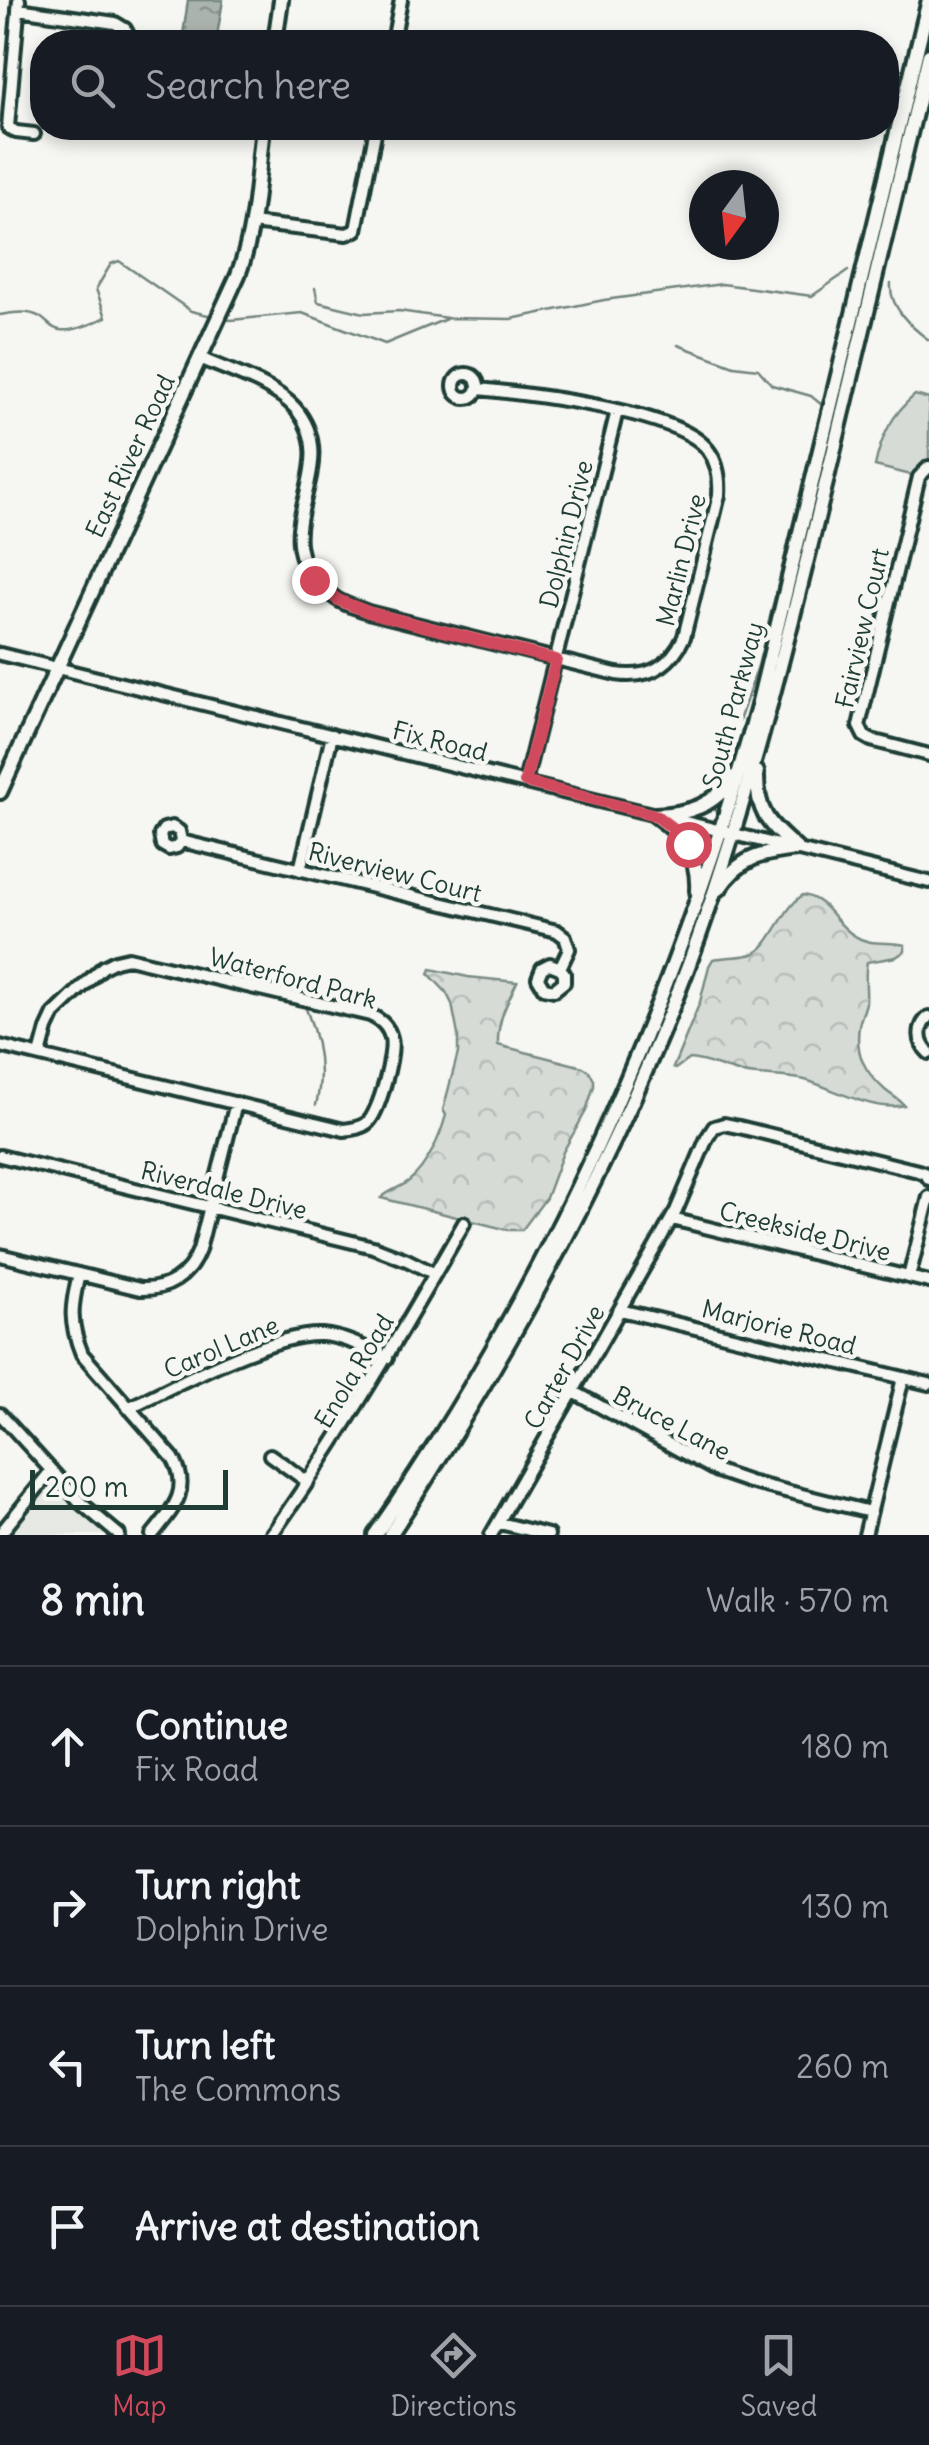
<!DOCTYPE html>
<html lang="en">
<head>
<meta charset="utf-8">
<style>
	body { margin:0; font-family:Delius,sans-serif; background:#242831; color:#f1f3f6 }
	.compass { position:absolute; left:689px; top:170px; width:90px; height:90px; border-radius:50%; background:#171b24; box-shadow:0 5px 15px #0003; rotate:195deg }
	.scale { position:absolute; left:30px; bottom:25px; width:198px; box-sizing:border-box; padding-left:10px; border:5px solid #1f3d34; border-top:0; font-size:28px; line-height:35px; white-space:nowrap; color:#1f3d34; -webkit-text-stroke:8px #f6f6f2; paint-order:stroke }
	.stop { position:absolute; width:30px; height:30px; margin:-22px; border:8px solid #d1495b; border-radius:50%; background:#fff }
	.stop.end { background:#d1495b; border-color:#fff; box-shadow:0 2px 10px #0008 }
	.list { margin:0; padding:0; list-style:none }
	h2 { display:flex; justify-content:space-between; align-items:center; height:130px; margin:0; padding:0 40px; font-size:42px }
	h2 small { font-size:32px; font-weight:400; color:#9ea1a6 }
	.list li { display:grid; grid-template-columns:65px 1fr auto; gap:30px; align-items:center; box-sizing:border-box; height:160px; padding:0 40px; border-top:2px solid #363941 }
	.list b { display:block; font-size:38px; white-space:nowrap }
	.list p { margin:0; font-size:32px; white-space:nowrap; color:#9ea1a6 }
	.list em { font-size:32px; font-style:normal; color:#9ea1a6 }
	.icon { flex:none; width:55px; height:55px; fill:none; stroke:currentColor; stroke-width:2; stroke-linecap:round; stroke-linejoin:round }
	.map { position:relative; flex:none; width:929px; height:1535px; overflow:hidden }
	.search { position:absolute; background:#171b24; box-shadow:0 5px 15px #0003; left:30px; right:30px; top:30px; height:110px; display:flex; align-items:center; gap:25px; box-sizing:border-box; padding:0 35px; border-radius:40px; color:#9ea1a6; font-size:38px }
	.sheet { height:770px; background:#171b24 }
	nav { display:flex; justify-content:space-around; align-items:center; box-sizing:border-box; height:140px; border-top:2px solid #363941; background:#171b24; font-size:28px; color:#9ea1a6 }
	nav a { display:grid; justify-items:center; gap:5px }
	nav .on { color:#d1495b }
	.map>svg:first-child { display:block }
</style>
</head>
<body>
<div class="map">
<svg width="929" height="1535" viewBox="0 0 929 1535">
	<defs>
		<pattern id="forest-crowns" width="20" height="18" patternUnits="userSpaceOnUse" patternTransform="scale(2.5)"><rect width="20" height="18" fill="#d6dbd6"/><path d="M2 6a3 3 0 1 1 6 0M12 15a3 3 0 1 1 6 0" fill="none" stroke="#b7bdb8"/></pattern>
		<pattern id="water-ripples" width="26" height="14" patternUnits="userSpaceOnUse" patternTransform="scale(2.5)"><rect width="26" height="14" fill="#aab3ae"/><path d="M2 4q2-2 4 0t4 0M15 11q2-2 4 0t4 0" fill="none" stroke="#8a938e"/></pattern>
	</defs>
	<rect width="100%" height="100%" fill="#f6f6f2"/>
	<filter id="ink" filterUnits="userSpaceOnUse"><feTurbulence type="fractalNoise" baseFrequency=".01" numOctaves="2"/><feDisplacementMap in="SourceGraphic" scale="20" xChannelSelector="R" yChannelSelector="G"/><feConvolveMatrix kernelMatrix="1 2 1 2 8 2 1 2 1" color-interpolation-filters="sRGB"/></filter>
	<g filter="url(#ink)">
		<path fill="#e6e8e4" d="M50,1480L54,1481L88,1516L112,1535H4Z"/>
		<path fill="#d6dbd6" stroke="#7a8c85" stroke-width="2.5" d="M915,395L929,399V462L921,467L915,476L875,466C881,437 892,414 915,395Z"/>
		<path fill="url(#forest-crowns)" stroke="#7a8c85" stroke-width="2.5" d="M803,895C828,899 835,925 855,936C870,946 888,941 905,945V951L896,957L867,962C864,976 867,989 866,1002C865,1010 860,1018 859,1026C855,1054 864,1071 885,1090C892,1096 898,1098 904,1105C875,1113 833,1088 805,1080C785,1075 763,1077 742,1073C724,1069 707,1060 689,1059L675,1069L673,1068L700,1002L709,966L713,959C726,956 744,958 755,953C772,945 782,909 803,895Z
			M431,969L468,977L517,982C507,1003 497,1021 498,1045L583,1067L589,1071L594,1080V1086L586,1111L563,1152L546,1198L522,1230H508L381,1198C389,1190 400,1188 409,1181C428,1165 440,1137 446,1115L443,1110L458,1053V1035L452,1004L446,992L429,974Z"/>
		<path fill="url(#water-ripples)" stroke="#72847d" stroke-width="2.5" d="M188,0H223L216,42H182Z"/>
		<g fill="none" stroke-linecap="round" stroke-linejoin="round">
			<path stroke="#72847d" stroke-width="2.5" d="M891,284C889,307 912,328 929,340
				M315,288L318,302L364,313L399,311L447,318L511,319L604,300L722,284L812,296L848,271
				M0,315C13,313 27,310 40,317C47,321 51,329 60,330C74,332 94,323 106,317L96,289L111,264L119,261L191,311L212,316
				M225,319L231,320L302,313L385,344L446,319
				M678,345L734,366L758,369L772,385L811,396L822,405L758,666L739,721
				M306,1009C319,1040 324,1073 316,1105"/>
			<g stroke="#1f3d34" stroke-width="18">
				<path id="minor" d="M19,0L8,127L16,132L34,134
					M18,9L115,23L125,29L132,42
					M393,42L401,0
					M251,223L347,234L356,230L376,128
					M200,358C228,371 274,384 295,408C347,468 260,531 322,586C327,591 333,598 340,601C348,606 359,608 368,612L616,674C648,679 670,667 684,637L719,495C720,479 718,463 708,450C680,411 528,394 479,389
					M454 386a12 12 0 1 1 24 0a12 12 0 1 1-24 0Z
					M929,467L919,477L859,726L864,736L871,740L929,755
					M0,654L929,882
					M525,782L617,411
					M181,841L179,831L172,827L164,829L160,835L162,845L169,849L177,847L181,841L557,931L565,937L569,949L560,968L564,973V982L554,990L544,988L538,978L542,968L550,964L560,968
					M300,870L332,735
					M929,1017C917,1026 918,1043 929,1053
					M0,1046L344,1130C353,1129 361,1128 367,1123C379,1114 395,1053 391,1038C388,1026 381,1020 370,1015L128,958L115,961L103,967L54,1014L47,1029L40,1055
					M0,1156L373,1247L407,1260L435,1274
					M672,1219L929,1282
					M0,1255L140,1289C167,1290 189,1277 199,1250L236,1103
					M79,1274C71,1307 69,1322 82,1354L173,1458C192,1491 172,1510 152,1535
					M909,1277L929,1197
					M620,1310L929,1384
					M574,1392L717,1471L749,1482L870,1512
					M128,1408C175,1386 273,1332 322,1335C345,1337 366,1348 387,1358
					M0,1414L81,1503L119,1535
					M270,1455L308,1482
					M500,1523L548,1535
					M0,1534L51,1471
					M271,1535C342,1435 403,1330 464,1223
					M491,1535L676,1211L707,1138L714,1127L724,1124L739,1127L918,1171L926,1174L929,1179
					M865,1535L903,1378"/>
			</g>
			<g stroke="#1f3d34" stroke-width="20">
				<path id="major" d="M275,42L281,0
					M757,772C756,812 768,824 797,849
					M0,792L238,275C256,229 257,176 263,128
					M655,815C688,814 715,806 733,777
					M655,815C683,835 699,855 697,891
					M719,889C740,857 761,853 797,849
					M375,1535C550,1284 674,1004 757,710L929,0
					M390,1535C508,1355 613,1166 689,964C748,804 788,639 828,474C862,334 895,195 929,55"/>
			</g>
			<use href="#minor" stroke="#f6f6f2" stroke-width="10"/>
			<use href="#major" stroke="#f6f6f2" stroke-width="12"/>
		</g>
	</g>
	<g fill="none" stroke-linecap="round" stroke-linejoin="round" filter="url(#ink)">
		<path stroke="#d1495b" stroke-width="12" d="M314,580L338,600L368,612L556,660L525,782L655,815L680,834L688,844"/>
	</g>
	<g text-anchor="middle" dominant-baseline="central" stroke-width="9" stroke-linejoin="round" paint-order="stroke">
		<g font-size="25" fill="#1f3d34" stroke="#f6f6f2">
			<text transform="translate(130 456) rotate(-65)">East River Road</text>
			<text transform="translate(566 534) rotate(-76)">Dolphin Drive</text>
			<text transform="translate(681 560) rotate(-76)">Marlin Drive</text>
			<text transform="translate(862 628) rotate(-77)">Fairview Court</text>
			<text transform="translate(733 705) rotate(-75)">South Parkway</text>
			<text transform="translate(440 741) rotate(14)">Fix Road</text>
			<text transform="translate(395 872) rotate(14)">Riverview Court</text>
			<text transform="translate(293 978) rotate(15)">Waterford Park</text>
			<text transform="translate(224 1190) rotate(14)">Riverdale Drive</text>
			<text transform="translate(805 1231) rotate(14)">Creekside Drive</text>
			<text transform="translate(779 1327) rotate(14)">Marjorie Road</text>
			<text transform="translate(221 1347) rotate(-23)">Carol Lane</text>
			<text transform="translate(564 1367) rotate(-61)">Carter Drive</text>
			<text transform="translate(354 1371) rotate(-59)">Enola Road</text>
			<text transform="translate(672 1423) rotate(28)">Bruce Lane</text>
		</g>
	</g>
</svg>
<svg class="compass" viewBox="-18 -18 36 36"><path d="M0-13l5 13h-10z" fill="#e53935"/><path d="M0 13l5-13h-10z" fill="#9ea1a6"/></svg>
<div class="scale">200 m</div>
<div class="stop" style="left:688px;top:844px"></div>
<div class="stop end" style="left:314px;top:580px"></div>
<div class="search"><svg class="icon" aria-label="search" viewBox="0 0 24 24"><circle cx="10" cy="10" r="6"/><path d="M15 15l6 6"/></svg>Search here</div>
</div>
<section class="sheet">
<h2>8 min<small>Walk · 570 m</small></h2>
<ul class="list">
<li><svg class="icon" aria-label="ahead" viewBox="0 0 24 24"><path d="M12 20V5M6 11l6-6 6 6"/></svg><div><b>Continue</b><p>Fix Road</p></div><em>180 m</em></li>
<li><svg class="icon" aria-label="right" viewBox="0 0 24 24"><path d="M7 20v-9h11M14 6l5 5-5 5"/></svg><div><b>Turn right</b><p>Dolphin Drive</p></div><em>130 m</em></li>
<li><svg class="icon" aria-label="left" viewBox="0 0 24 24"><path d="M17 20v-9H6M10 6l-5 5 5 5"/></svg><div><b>Turn left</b><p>The Commons</p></div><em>260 m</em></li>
<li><svg class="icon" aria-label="arrive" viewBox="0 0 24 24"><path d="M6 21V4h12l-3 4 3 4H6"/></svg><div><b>Arrive at destination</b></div></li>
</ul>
</section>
<nav>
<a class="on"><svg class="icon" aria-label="map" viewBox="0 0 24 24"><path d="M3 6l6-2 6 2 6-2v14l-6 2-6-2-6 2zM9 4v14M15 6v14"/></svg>Map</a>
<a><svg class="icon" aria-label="directions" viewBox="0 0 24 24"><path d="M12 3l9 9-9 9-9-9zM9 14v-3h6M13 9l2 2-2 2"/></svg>Directions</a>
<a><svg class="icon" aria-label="saved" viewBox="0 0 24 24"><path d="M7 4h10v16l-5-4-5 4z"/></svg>Saved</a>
</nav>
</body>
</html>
